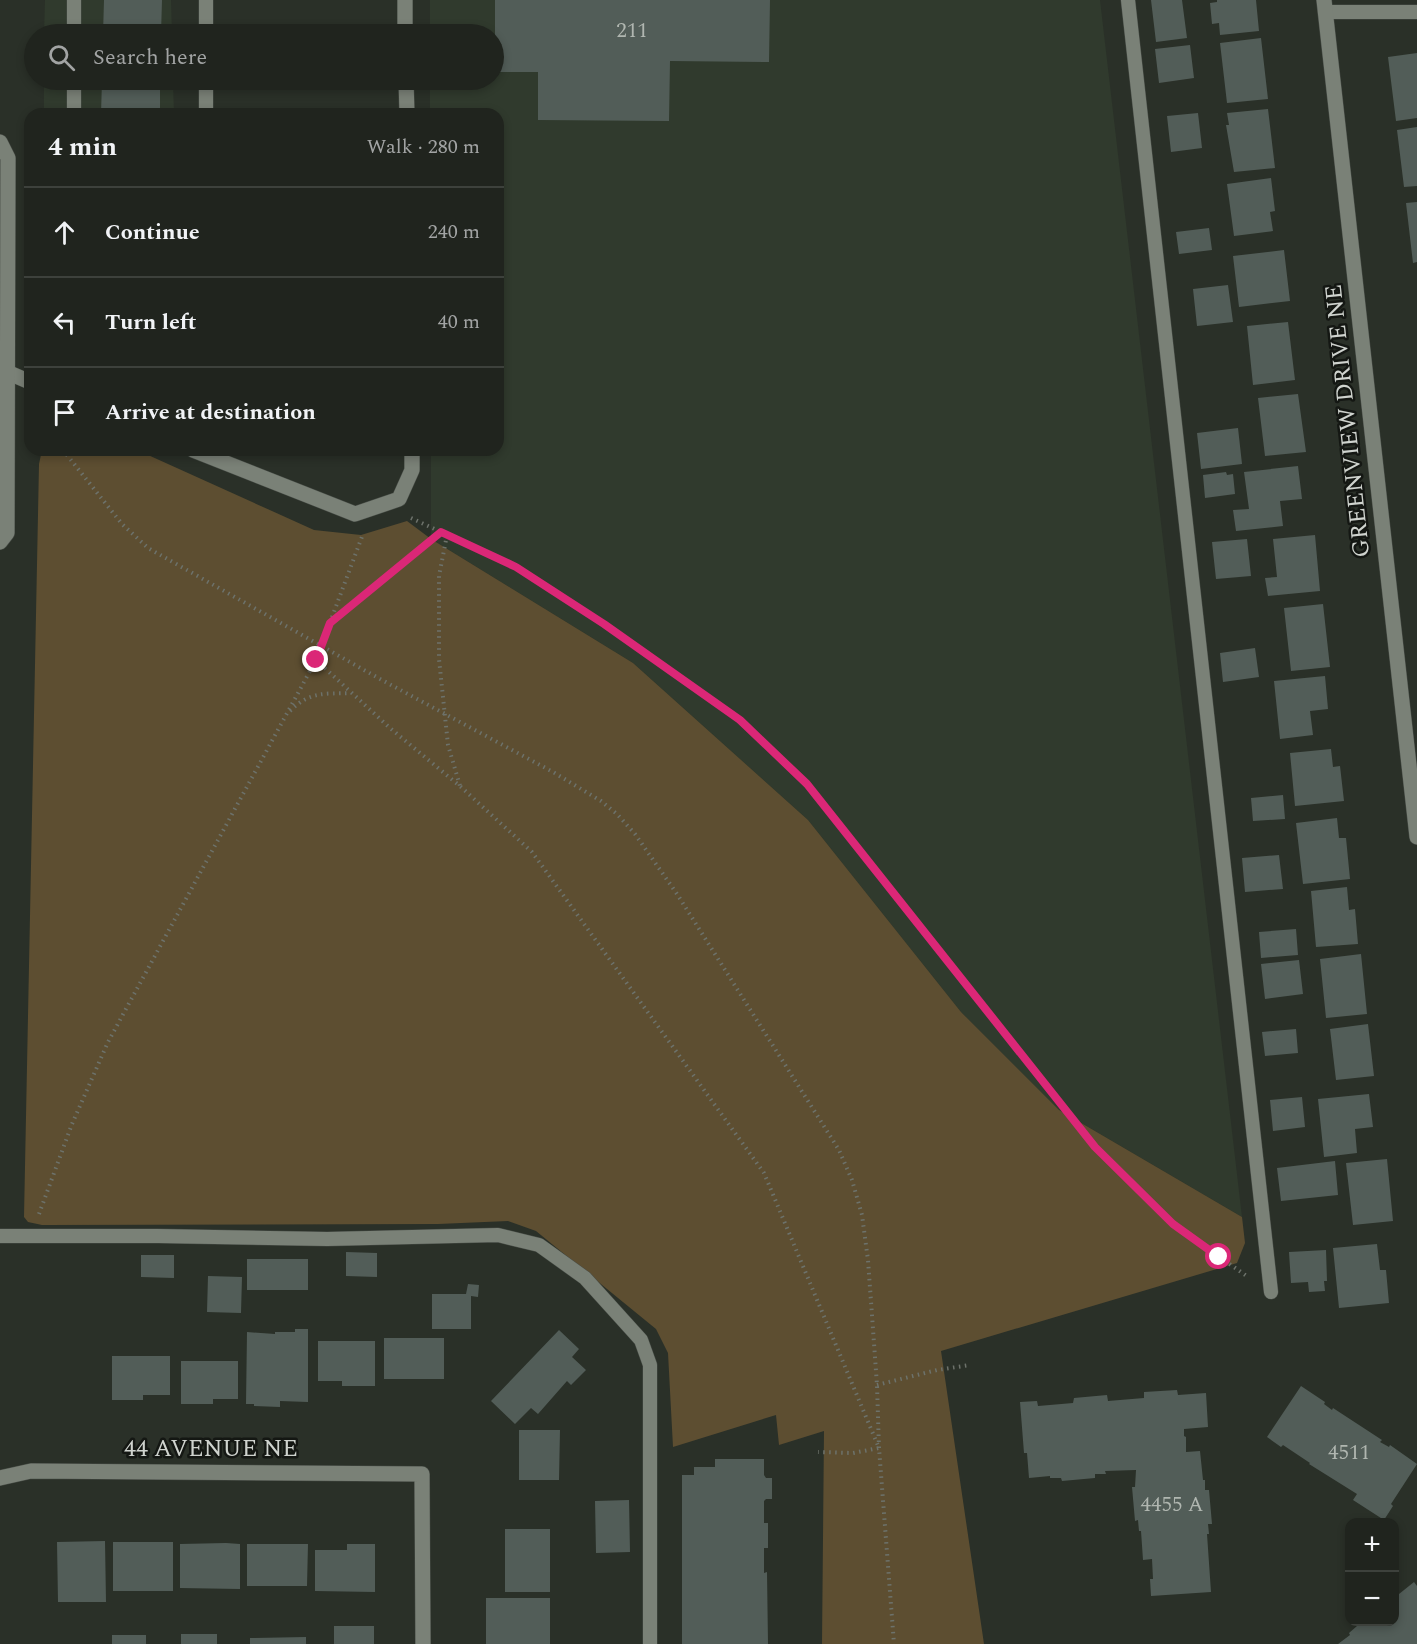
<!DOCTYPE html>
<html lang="en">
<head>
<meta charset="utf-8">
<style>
	body { margin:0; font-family:Spectral,serif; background:#2d302b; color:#f1f3f6 }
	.controls { position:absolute; right:18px; bottom:18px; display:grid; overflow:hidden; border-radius:12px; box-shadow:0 3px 9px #0003 }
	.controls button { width:54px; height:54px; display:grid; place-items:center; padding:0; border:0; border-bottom:2px solid #3d413c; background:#20241e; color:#f1f3f6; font:30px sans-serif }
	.stop { position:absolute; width:18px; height:18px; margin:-14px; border:4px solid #db2777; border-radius:50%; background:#fff }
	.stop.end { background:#db2777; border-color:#fff; box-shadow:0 2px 6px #0008 }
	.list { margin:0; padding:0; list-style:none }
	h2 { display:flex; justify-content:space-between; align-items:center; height:78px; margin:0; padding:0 24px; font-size:26px }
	h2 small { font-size:20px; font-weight:400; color:#a2a4a4 }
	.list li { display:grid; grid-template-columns:39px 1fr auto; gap:18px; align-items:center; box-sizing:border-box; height:90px; padding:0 24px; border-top:2px solid #3d413c }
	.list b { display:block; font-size:22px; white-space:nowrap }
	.list em { font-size:20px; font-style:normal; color:#a2a4a4 }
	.icon { flex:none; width:33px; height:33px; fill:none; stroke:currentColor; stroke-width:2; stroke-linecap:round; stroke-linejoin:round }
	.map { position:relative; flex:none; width:1417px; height:1644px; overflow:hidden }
	.search { position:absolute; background:#20241e; box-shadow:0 3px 9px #0003; left:24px; top:24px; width:480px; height:66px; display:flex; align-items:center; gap:15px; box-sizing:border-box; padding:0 21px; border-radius:33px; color:#a2a4a4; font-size:22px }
	.panel { position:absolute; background:#20241e; box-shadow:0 3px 9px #0003; left:24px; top:108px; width:480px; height:348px; border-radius:18px }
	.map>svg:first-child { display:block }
</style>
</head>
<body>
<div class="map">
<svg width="1417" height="1644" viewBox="0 0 1417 1644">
	<rect width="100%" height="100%" fill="#2a3028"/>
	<path fill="#303a2d" d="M45,0H171L172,34H44Z
		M430,0H1100L1242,1217L1059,1110L961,1012L808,820L633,663L431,539V450H498V114H430V80H494V34H430Z
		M44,80H173L174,114H44Z"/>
	<path fill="#5d4e31" d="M42,450H137L314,530L361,535L407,521L431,539L633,663L808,820L961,1012L1059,1110L1242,1217L1245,1243L1237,1263L941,1351L984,1644H822L824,1431L779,1445L776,1415L673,1447L668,1353L656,1329L536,1231L508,1221L438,1224L42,1225L28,1222L24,1217L39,464Z"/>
	<path fill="#525d58" d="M104,0H162L161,34H103Z
		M495,0H770L769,62L670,61L669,121L538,120V72H495Z
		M1151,0H1182L1187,38L1156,42Z
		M1217,0H1256L1259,31L1220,35L1219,23L1212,24L1210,3L1217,2Z
		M1261,38L1268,99L1227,103L1220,43Z
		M1190,45L1194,78L1159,83L1155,49Z
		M1417,53V118L1396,121L1388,57Z
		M102,80H160V114H101Z
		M1268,109L1275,168L1234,172L1226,125H1229L1227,113Z
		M1198,113L1202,148L1171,152L1167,116Z
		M1417,127V186L1404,187L1397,130Z
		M1271,178L1275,211L1270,212L1273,231L1234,236L1227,184Z
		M1417,202V262L1413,263L1406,203Z
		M1209,228L1212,250L1179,254L1176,232Z
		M1284,250L1290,301L1239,307L1233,256Z
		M1228,285L1233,322L1197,326L1193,289Z
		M1288,322L1295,380L1253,385L1247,326Z
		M1298,394L1306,452L1265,456L1258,398Z
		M1238,428L1242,464L1201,469L1197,433Z
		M1298,466L1302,499L1280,501L1283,526L1236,531L1233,510L1249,509L1244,472Z
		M1226,472L1227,475L1233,474L1235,494L1205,498L1203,475Z
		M1315,535L1320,591L1268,596L1265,578L1277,577L1273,539Z
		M1247,539L1251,576L1216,579L1212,542Z
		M1323,604L1330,667L1291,671L1284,608Z
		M1255,648L1259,677L1223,682L1220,653Z
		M1325,676L1328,709L1310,711L1313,735L1280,739L1274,681Z
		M1331,749L1333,767L1340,766L1344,801L1295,806L1290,753Z
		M1283,795L1285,819L1253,821L1251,798Z
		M1337,818L1339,838H1346L1350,879L1303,884L1296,823Z
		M1279,855L1283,889L1245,892L1242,858Z
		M1347,887L1349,910L1355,909L1358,944L1316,947L1311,891Z
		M1296,929L1298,955L1261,958L1259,932Z
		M1361,954L1367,1014L1326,1018L1320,959Z
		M1299,960L1303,994L1265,999L1261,964Z
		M1368,1024L1374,1076L1336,1080L1330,1029Z
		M1296,1029L1298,1053L1265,1056L1262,1032Z
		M1369,1094L1373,1127L1355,1129L1357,1153L1324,1157L1318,1099Z
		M1302,1097L1305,1127L1273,1131L1270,1100Z
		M1387,1159L1393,1221L1353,1225L1346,1163Z
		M1335,1161L1338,1195L1281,1201L1277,1168Z
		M1377,1244L1380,1270H1386L1389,1303L1339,1308L1333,1248Z
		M1326,1250L1327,1281H1324L1325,1291L1309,1292L1308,1282L1291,1283L1289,1252Z
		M346,1252L377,1253V1277L346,1276Z
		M141,1255H174V1278L141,1277Z
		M247,1259H308V1290H247Z
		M208,1276L242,1277L241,1313L207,1312Z
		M468,1284L479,1285L478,1297L471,1296V1329H432V1294H466Z
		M295,1329H308V1402L280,1401V1407L254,1406V1404H246L247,1332L275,1334V1332H295Z
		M559,1330L579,1349L572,1357L586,1370L571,1385L567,1381L538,1414L531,1408L515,1424L491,1401Z
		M384,1338H444V1379H384Z
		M318,1341H375V1386H342V1381H318Z
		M112,1356H170V1395H143V1400H112Z
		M181,1361H238V1399H213V1404H181Z
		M1301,1386L1325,1402L1324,1404L1332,1410L1333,1408L1382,1440L1380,1442L1389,1447L1390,1445L1417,1464L1391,1504L1393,1506L1384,1520L1353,1500L1357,1494L1309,1464L1310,1463L1283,1445L1281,1447L1267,1437Z
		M1177,1390L1178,1395L1206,1393L1208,1427L1184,1429V1436L1186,1437V1452L1200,1451L1203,1480H1205V1490H1209L1212,1524H1208L1209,1534H1207L1211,1592L1151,1596L1150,1579H1153L1152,1559L1143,1560L1141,1531H1139L1138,1520L1135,1521L1132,1487H1135L1136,1470L1105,1471L1106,1474H1095V1478L1062,1481L1061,1478H1050V1476L1029,1478L1027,1453H1024L1020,1402L1037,1401L1038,1406L1073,1403L1074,1398L1107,1395L1108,1401L1144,1398V1392Z
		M519,1430H560L559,1480H519Z
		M715,1459H764V1475L766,1478H772V1499H766L764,1501V1523H768V1548H764V1573L767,1572L768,1644H682V1475H694V1467H715Z
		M629,1500L630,1552L596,1553L595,1501Z
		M505,1529H550V1592H505Z
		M105,1541L106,1602H58L57,1542Z
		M113,1542H173V1591H113Z
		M226,1543L240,1544V1589L180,1588V1544Z
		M247,1544H308L307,1586H247Z
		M347,1544H375V1592L315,1591V1550H347Z
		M1414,1582L1417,1586V1644H1338L1350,1635L1349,1633L1357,1626L1355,1624L1358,1622H1394V1598Z
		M486,1598H550V1644H486Z
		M334,1626H374V1644H334Z
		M181,1634H217V1644H181Z
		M112,1635H146V1644H112Z
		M306,1637V1644H250V1638Z"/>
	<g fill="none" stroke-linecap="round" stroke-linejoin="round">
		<g stroke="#474c46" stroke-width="15">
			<path id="service" d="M74,0V34
				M206,0V34
				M1128,0L1271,1292
				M1325,12H1417
				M74,80V111
				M206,80V114
				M0,1236H158L327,1239L498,1235L539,1245L585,1278L641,1340L650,1365V1644"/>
		</g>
		<g stroke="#474c46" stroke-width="16">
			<path id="minor" d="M405,0V34
				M406,80L407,114
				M0,369L30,382
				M193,450L355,514L399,499L412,470V450
				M0,1478L31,1471L422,1474L423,1644"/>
		</g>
		<g stroke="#474c46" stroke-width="16">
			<path id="tertiary" d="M1324,0L1417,837"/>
		</g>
		<g stroke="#474c46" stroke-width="16">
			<path id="secondary" d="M0,142L8,158L7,533L0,542"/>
		</g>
		<path stroke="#6d726b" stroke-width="4" stroke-dasharray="1.5 4.5" stroke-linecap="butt" d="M63,450L122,524L148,548L380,679L553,772L601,801L617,814L635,834L677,894L839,1150L852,1180L862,1215L868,1260L877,1385L879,1448L894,1644
			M411,518L516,567L604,624L740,720L807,784L1095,1147L1173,1224L1248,1277
			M447,535L439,576V659L448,745L460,786
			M330,623L441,532
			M316,660L390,728L461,787L532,852L764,1173L879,1448L853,1453L818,1452
			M290,711C310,691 324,694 351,693
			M39,1214L72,1124L108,1042L316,660L363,534
			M877,1385L937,1370L970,1365"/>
		<use href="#service" stroke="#7a8177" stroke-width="14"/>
		<use href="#minor" stroke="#7a8177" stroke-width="15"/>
		<use href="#tertiary" stroke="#7a8177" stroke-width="15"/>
		<use href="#secondary" stroke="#7a8177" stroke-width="15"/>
	</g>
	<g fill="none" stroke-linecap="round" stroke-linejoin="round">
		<path stroke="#db2777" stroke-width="8" d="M316,660L330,623L441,532L516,567L604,624L740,720L807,784L1095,1147L1173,1224L1219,1257"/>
	</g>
	<g text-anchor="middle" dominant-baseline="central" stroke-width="5" stroke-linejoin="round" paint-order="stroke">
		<g font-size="21" fill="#b0b6b0">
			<text x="632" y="31">211</text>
			<text x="1349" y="1453">4511</text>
			<text x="1172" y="1505">4455 A</text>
		</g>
		<g font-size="24" fill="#cfd3ce" stroke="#141713">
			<text transform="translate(1348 421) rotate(-96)">GREENVIEW DRIVE NE</text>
			<text x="211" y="1449">44 AVENUE NE</text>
		</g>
	</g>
</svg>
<div class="controls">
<button>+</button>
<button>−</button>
</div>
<div class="stop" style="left:1219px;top:1257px"></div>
<div class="stop end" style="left:316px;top:660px"></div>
<div class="search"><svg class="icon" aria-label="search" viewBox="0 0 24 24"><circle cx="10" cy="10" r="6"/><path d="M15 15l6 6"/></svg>Search here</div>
<section class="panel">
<h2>4 min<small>Walk · 280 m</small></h2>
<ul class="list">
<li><svg class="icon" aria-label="ahead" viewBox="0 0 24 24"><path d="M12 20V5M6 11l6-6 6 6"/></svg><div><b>Continue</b></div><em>240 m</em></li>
<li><svg class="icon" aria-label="left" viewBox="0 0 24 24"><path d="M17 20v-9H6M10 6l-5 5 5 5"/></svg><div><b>Turn left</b></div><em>40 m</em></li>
<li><svg class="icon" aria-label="arrive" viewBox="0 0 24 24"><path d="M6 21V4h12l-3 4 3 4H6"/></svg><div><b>Arrive at destination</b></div></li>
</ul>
</section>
</div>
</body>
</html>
